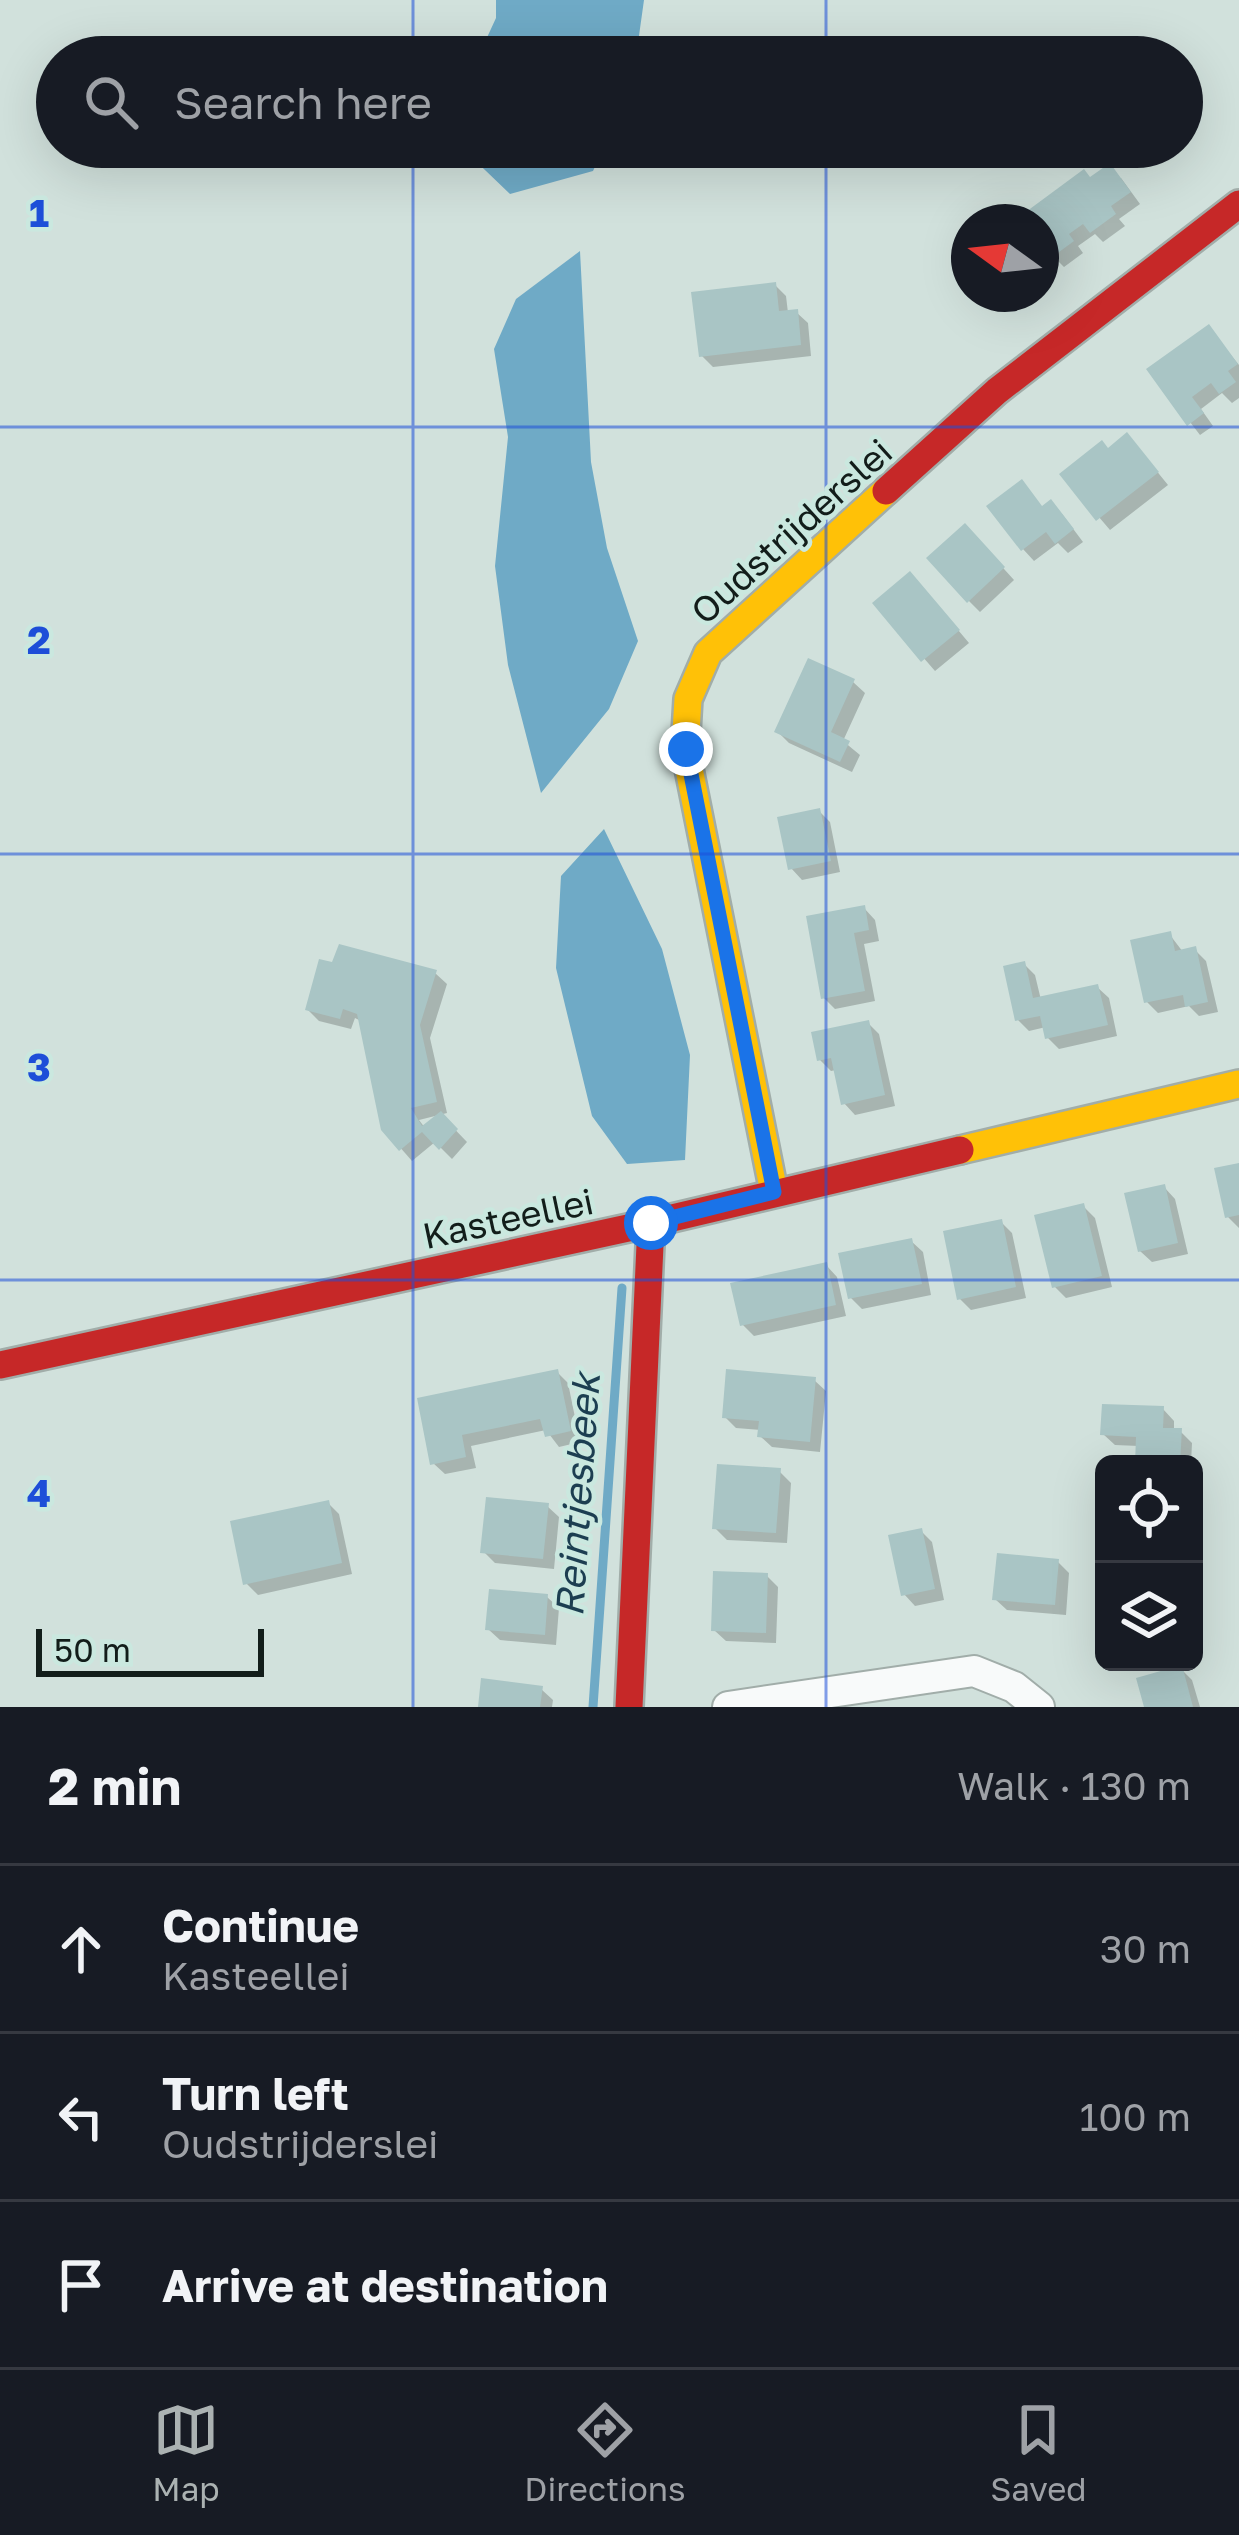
<!DOCTYPE html>
<html lang="en">
<head>
<meta charset="utf-8">
<style>
	body { margin:0; font-family:"Golos Text",sans-serif; background:#242831; color:#f1f3f6 }
	.controls { position:absolute; right:36px; bottom:36px; display:grid; overflow:hidden; border-radius:18px; box-shadow:0 12px 48px #0002 }
	.controls button { width:108px; height:108px; display:grid; place-items:center; padding:0; border:0; border-bottom:3px solid #363941; background:#171b24; color:#f1f3f6; font:60px sans-serif }
	.compass { position:absolute; left:951px; top:204px; width:108px; height:108px; border-radius:50%; background:#171b24; box-shadow:0 12px 48px #0002; rotate:285deg }
	.scale { position:absolute; left:36px; bottom:30px; width:228px; box-sizing:border-box; padding-left:12px; border:6px solid #121d1a; border-top:0; font-size:33px; line-height:42px; white-space:nowrap; color:#121d1a; -webkit-text-stroke:9px #cae8df; paint-order:stroke }
	.stop { position:absolute; width:36px; height:36px; margin:-27px; border:9px solid #1a73e8; border-radius:50%; background:#fff }
	.stop.end { background:#1a73e8; border-color:#fff; box-shadow:0 3px 12px #0008 }
	.list { margin:0; padding:0; list-style:none }
	h2 { display:flex; justify-content:space-between; align-items:center; height:156px; margin:0; padding:0 48px; font-size:51px }
	h2 small { font-size:39px; font-weight:400; color:#9ea1a6 }
	.list li { display:grid; grid-template-columns:78px 1fr auto; gap:36px; align-items:center; box-sizing:border-box; height:168px; padding:0 48px; border-top:3px solid #363941 }
	.list b { display:block; font-size:45px; white-space:nowrap }
	.list p { margin:0; font-size:39px; white-space:nowrap; color:#9ea1a6 }
	.list em { font-size:39px; font-style:normal; color:#9ea1a6 }
	.icon { flex:none; width:66px; height:66px; fill:none; stroke:currentColor; stroke-width:2; stroke-linecap:round; stroke-linejoin:round }
	.map { position:relative; flex:none; width:1239px; height:1707px; overflow:hidden }
	.search { position:absolute; background:#171b24; box-shadow:0 12px 48px #0002; left:36px; right:36px; top:36px; height:132px; display:flex; align-items:center; gap:30px; box-sizing:border-box; padding:0 42px; border-radius:66px; color:#9ea1a6; font-size:45px }
	.sheet { height:660px; background:#171b24 }
	nav { display:flex; justify-content:space-around; align-items:center; box-sizing:border-box; height:168px; border-top:3px solid #363941; background:#171b24; font-size:33px; color:#9ea1a6 }
	nav a { display:grid; justify-items:center; gap:6px }
	nav .on { color:#abb2b2 }
	.map>svg:first-child { display:block }
</style>
</head>
<body>
<div class="map">
<svg width="1239" height="1707" viewBox="0 0 1239 1707">
	<rect width="100%" height="100%" fill="#d1e1dc"/>
	<path fill="#6faac6" d="M496,0H644L636,57H478L496,18Z
		M461,147H604L593,171L510,194Z
		M580,251L591,462L607,548L638,641L609,709L541,793L508,665L495,566L508,437L494,349L516,299Z
		M604,829L662,949L690,1055L685,1160L627,1164L592,1116L556,968L561,876Z"/>
	<path fill="#0003" d="M1121,178L1140,204L1119,219L1125,226L1103,242L1095,234L1078,246L1083,253L1064,267L1057,260L1046,267L1041,262V222H1026L1090,180Z
		M775,285L786,296L788,313L796,312L808,323L811,356L713,367L702,356Z
		M1209,328L1239,365V398L1232,403L1222,393L1201,409L1213,426L1200,435L1150,370Z
		M1138,448L1168,485L1110,530L1063,475L1109,451Z
		M1043,508L1062,514L1083,542L1068,553L1058,543L1034,561L1023,549Z
		M976,538L1014,580L980,612L969,601Z
		M921,586L969,643L935,671L876,603Z
		M853,682L865,693L843,741L860,755L852,772L789,743L777,731Z
		M819,811L830,822L840,872L802,880L791,868Z
		M864,908L875,920L879,941L864,944L875,1001L835,1009L824,998Z
		M1170,935L1183,952L1195,950L1206,961L1218,1012L1199,1016L1189,1006L1158,1013L1147,1002Z
		M1024,964L1035,975L1041,1000L1097,987L1109,998L1117,1036L1059,1049L1048,1038L1046,1027L1029,1031L1018,1020Z
		M435,973L447,984L430,1038L447,1113L419,1120L425,1128L441,1115L467,1142L452,1159L435,1142L412,1161L384,1129L361,1021L355,1018L351,1029L319,1021L308,1010Z
		M868,1023L879,1034L895,1106L855,1115L844,1103L836,1070L831,1071L820,1060Z
		M1239,1166V1228L1228,1217Z
		M1164,1187L1175,1199L1188,1254L1152,1262L1140,1251Z
		M1083,1206L1095,1218L1112,1287L1066,1298L1055,1287Z
		M1001,1222L1012,1233L1026,1298L971,1310L960,1299Z
		M911,1241L923,1252L931,1295L862,1309L851,1298Z
		M826,1265L837,1277L846,1316L754,1336L743,1325Z
		M557,1372L568,1383L580,1442L559,1447L546,1430L471,1446L476,1468L445,1474L433,1463L420,1401Z
		M814,1380L826,1391L820,1452L772,1447L760,1436L761,1430L736,1428L725,1417Z
		M1163,1409L1174,1421V1431H1180L1192,1443L1191,1464H1138L1139,1446L1115,1445L1103,1434Z
		M779,1471L791,1483L787,1543L727,1540L715,1528Z
		M328,1503L339,1514L352,1574L258,1595L246,1583Z
		M547,1506L559,1517L554,1569L495,1563L484,1552Z
		M921,1531L932,1542L944,1600L915,1606L904,1594Z
		M1058,1562L1069,1573L1066,1615L1007,1610L995,1599Z
		M767,1576L778,1587L776,1643L726,1641L714,1630Z
		M547,1597L559,1608L556,1645L500,1640L488,1629Z
		M1181,1669L1192,1680L1200,1707H1147Z
		M541,1689L553,1700L552,1707H481Z"/>
	<g fill="none" stroke-linecap="round" stroke-linejoin="round">
		<path stroke="#6faac6" stroke-width="9" d="M593,1707L622,1288"/>
	</g>
	<path fill="#a9c5c5" d="M1110,163L1131,192L1111,206L1116,214L1090,233L1083,224L1069,234L1074,241L1051,258L1045,250L1041,252V222H1023L1019,217L1084,169L1090,177Z
		M776,282L779,311L798,309L801,345L699,357L691,292Z
		M1209,324L1238,364L1228,371L1236,382L1219,394L1211,383L1192,397L1204,413L1187,426L1146,369Z
		M1127,432L1159,472L1096,521L1059,474L1102,440L1108,448Z
		M1022,479L1042,506L1051,499L1074,529L1055,544L1046,532L1021,551L986,506Z
		M965,523L1005,567L967,603L926,558Z
		M910,571L960,630L921,662L872,603Z
		M808,658L855,679L831,732L850,741L840,762L774,732Z
		M820,808L831,861L788,870L777,817Z
		M865,905L869,930L854,933L865,991L821,999L806,916Z
		M1171,931L1175,951L1196,946L1208,1002L1185,1007L1183,995L1144,1003L1130,940Z
		M339,944L437,970L420,1025L437,1102L411,1108L422,1126L441,1111L458,1129L439,1150L422,1132L399,1151L381,1130L357,1014L343,1009L340,1019L305,1010L319,959L332,962Z
		M1025,961L1033,998L1098,984L1108,1025L1045,1039L1040,1016L1015,1021L1003,966Z
		M869,1020L885,1095L841,1105L831,1058L817,1061L811,1032Z
		M1239,1163V1215L1225,1218L1214,1168Z
		M1165,1184L1178,1243L1138,1252L1124,1193Z
		M1084,1203L1102,1276L1052,1288L1034,1215Z
		M1002,1219L1016,1287L957,1300L943,1231Z
		M912,1238L922,1284L848,1299L838,1253Z
		M827,1262L836,1305L740,1326L730,1283Z
		M558,1369L571,1431L545,1437L540,1419L462,1435L466,1457L430,1465L417,1398Z
		M726,1369L816,1377L810,1442L757,1437L759,1421L722,1418Z
		M1102,1404L1164,1406L1163,1428H1182L1180,1464H1135L1136,1437L1100,1435Z
		M717,1464L781,1468L776,1533L712,1529Z
		M486,1497L549,1503L543,1559L480,1553Z
		M329,1500L342,1563L243,1585L230,1521Z
		M922,1528L935,1589L901,1596L888,1535Z
		M997,1553L1059,1559L1055,1605L992,1600Z
		M713,1571L768,1573L766,1633L711,1631Z
		M489,1589L548,1594L545,1635L485,1630Z
		M1182,1665L1193,1707H1144L1136,1678Z
		M481,1678L543,1686L540,1707H478Z"/>
	<g fill="none" stroke-linecap="round" stroke-linejoin="round">
		<g stroke="#a1ada9" stroke-width="34">
			<path id="street" d="M728,1707L974,1671L1014,1687L1039,1707"/>
		</g>
		<g stroke="#a1ada9" stroke-width="32">
			<path id="slow" d="M960,1150L1239,1084
				M774,1192L685,749L688,699L708,653L886,491"/>
		</g>
		<g stroke="#a1ada9" stroke-width="32">
			<path id="jam" d="M886,491L997,391L1239,204
				M0,1365L651,1223L960,1150
				M629,1707L651,1223"/>
		</g>
		<use href="#street" stroke="#f8fafa" stroke-width="30"/>
		<use href="#slow" stroke="#ffc107" stroke-width="27"/>
		<use href="#jam" stroke="#c62828" stroke-width="27"/>
	</g>
	<g fill="none" stroke-linecap="round" stroke-linejoin="round">
		<path stroke="#1a73e8" stroke-width="15" d="M651,1223L774,1192L686,749"/>
	</g>
	<path fill="none" stroke="#1d4ed8" stroke-width="3" stroke-opacity="0.55" d="M413,0V57M826,0V57M413,147V1707M826,147V1707M0,427H1239M0,854H1239M0,1280H1239"/>
	<g text-anchor="middle" dominant-baseline="central" stroke-width="9" stroke-linejoin="round" paint-order="stroke">
		<g font-size="36" fill="#121d1a" stroke="#cae8df">
			<text transform="translate(791 531) rotate(-42)">Oudstrijderslei</text>
			<text transform="translate(508 1218) rotate(-12)">Kasteellei</text>
		</g>
		<g font-size="39" font-style="italic" fill="#1c3e51" stroke="#cae8df">
			<text transform="translate(577 1495) rotate(-86)">Reintjesbeek</text>
		</g>
	</g>
	<g font-size="39" text-anchor="middle" font-weight="bold" fill="#1d4ed8" stroke="#cae8df" stroke-width="9" stroke-linejoin="round" paint-order="stroke">
		<text x="39" y="227">1</text>
		<text x="39" y="654">2</text>
		<text x="39" y="1081">3</text>
		<text x="39" y="1507">4</text>
	</g>
</svg>
<div class="controls">
<button><svg class="icon" aria-label="locate" viewBox="0 0 24 24"><circle cx="12" cy="12" r="6"/><path d="M12 2v4M12 18v4M2 12h4M18 12h4"/></svg></button>
<button><svg class="icon" aria-label="layers" viewBox="0 0 24 24"><path d="M12 4l9 5-9 5-9-5zM3 14l9 5 9-5"/></svg></button>
</div>
<svg class="compass" viewBox="-18 -18 36 36"><path d="M0-13l5 13h-10z" fill="#e53935"/><path d="M0 13l5-13h-10z" fill="#9ea1a6"/></svg>
<div class="scale">50 m</div>
<div class="stop" style="left:651px;top:1223px"></div>
<div class="stop end" style="left:686px;top:749px"></div>
<div class="search"><svg class="icon" aria-label="search" viewBox="0 0 24 24"><circle cx="10" cy="10" r="6"/><path d="M15 15l6 6"/></svg>Search here</div>
</div>
<section class="sheet">
<h2>2 min<small>Walk · 130 m</small></h2>
<ul class="list">
<li><svg class="icon" aria-label="ahead" viewBox="0 0 24 24"><path d="M12 20V5M6 11l6-6 6 6"/></svg><div><b>Continue</b><p>Kasteellei</p></div><em>30 m</em></li>
<li><svg class="icon" aria-label="left" viewBox="0 0 24 24"><path d="M17 20v-9H6M10 6l-5 5 5 5"/></svg><div><b>Turn left</b><p>Oudstrijderslei</p></div><em>100 m</em></li>
<li><svg class="icon" aria-label="arrive" viewBox="0 0 24 24"><path d="M6 21V4h12l-3 4 3 4H6"/></svg><div><b>Arrive at destination</b></div></li>
</ul>
</section>
<nav>
<a class="on"><svg class="icon" aria-label="map" viewBox="0 0 24 24"><path d="M3 6l6-2 6 2 6-2v14l-6 2-6-2-6 2zM9 4v14M15 6v14"/></svg>Map</a>
<a><svg class="icon" aria-label="directions" viewBox="0 0 24 24"><path d="M12 3l9 9-9 9-9-9zM9 14v-3h6M13 9l2 2-2 2"/></svg>Directions</a>
<a><svg class="icon" aria-label="saved" viewBox="0 0 24 24"><path d="M7 4h10v16l-5-4-5 4z"/></svg>Saved</a>
</nav>
</body>
</html>
